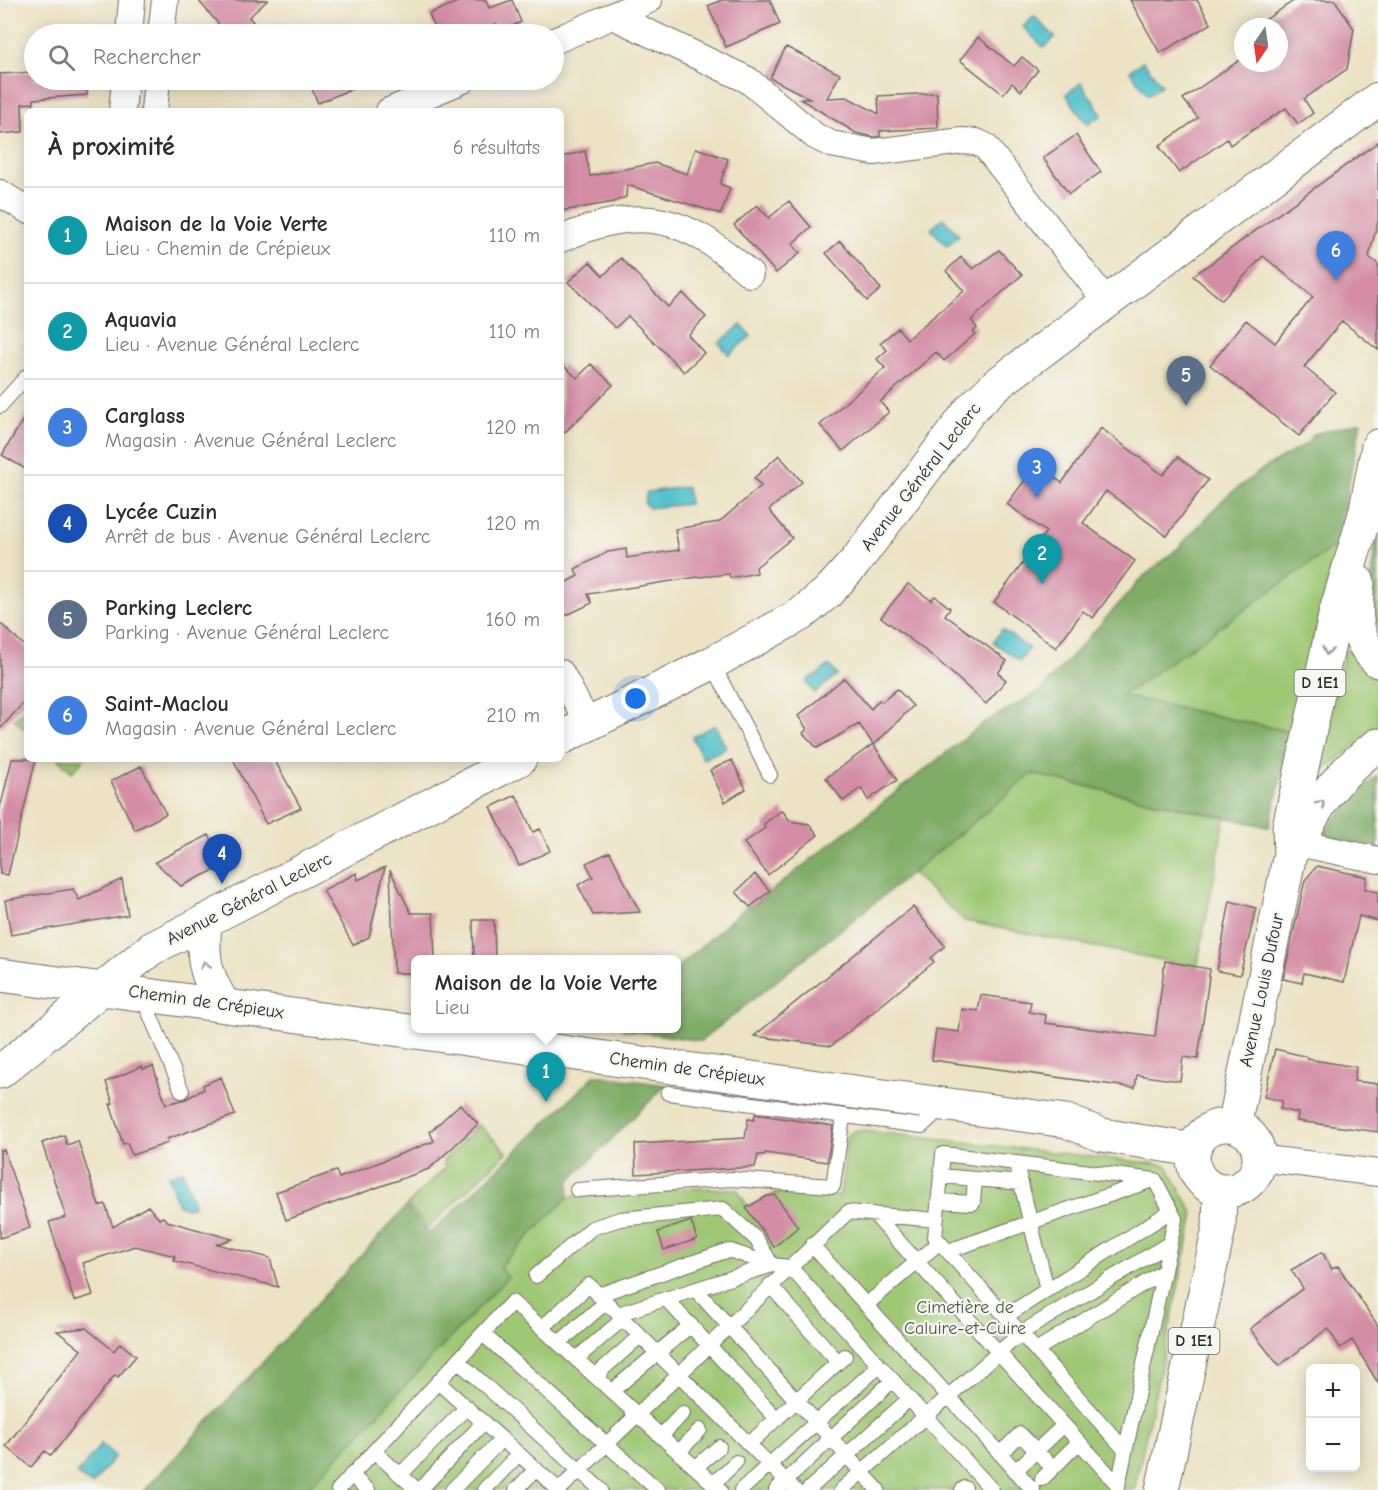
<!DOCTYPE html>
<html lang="fr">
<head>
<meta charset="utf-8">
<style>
	body { margin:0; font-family:"Comic Neue",sans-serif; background:#f7f7f7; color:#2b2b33 }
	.controls { position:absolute; right:18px; bottom:18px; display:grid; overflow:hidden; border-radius:9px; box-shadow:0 3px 15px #0003 }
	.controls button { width:54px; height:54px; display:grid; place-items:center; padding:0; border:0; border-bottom:2px solid #e1e1e2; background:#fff; color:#2b2b33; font:30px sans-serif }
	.compass { position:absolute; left:1234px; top:18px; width:54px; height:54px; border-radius:50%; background:#fff; box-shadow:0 3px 15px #0003; rotate:193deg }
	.you { position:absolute; left:636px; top:699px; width:21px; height:21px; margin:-15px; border:4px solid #fff; border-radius:50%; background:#1a73e8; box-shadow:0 0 0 9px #1a73e833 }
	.badge { display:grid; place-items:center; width:39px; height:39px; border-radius:50%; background:#1f6fb2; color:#fff; font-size:20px; font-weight:700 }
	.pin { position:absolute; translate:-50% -50px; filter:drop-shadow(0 2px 3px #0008) }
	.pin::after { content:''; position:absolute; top:32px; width:21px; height:18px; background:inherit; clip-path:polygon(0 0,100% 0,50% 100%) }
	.popup { position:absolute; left:411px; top:955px; width:270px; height:78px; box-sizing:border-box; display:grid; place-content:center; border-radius:9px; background:#fff; filter:drop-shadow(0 2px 4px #0005); font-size:20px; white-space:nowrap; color:#7c7c81 }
	.popup b { font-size:22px; color:#2b2b33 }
	.popup::after { content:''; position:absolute; left:50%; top:100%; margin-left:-12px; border:12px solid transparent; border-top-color:#fff }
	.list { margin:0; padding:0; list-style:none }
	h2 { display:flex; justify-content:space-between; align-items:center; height:78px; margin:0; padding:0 24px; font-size:26px }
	h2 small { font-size:20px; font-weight:400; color:#7c7c81 }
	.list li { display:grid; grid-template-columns:39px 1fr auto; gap:18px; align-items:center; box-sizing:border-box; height:96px; padding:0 24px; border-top:2px solid #e1e1e2 }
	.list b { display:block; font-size:22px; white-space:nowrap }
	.list p { margin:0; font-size:20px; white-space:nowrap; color:#7c7c81 }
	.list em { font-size:20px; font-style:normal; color:#7c7c81 }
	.icon { flex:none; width:33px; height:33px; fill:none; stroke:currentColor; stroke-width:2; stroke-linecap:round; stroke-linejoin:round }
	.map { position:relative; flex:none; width:1378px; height:1490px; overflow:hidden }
	.search { position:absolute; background:#fff; box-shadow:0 3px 15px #0003; left:24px; top:24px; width:540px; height:66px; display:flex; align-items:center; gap:15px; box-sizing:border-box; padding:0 21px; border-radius:33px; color:#7c7c81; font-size:22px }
	.panel { position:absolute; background:#fff; box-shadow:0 3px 15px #0003; left:24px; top:108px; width:540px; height:654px; border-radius:9px }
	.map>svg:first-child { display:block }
</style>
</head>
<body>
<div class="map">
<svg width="1378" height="1490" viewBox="0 0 1378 1490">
	<rect width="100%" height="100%" fill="#f6f6f2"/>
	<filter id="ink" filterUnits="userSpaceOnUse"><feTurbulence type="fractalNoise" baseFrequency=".0167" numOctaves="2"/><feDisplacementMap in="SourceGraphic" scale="12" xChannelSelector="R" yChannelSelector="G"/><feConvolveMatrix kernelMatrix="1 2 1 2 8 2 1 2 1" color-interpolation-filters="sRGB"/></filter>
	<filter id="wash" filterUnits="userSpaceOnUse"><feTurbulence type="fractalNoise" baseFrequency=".008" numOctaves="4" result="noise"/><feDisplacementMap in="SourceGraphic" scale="24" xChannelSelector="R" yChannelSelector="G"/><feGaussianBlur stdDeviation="1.35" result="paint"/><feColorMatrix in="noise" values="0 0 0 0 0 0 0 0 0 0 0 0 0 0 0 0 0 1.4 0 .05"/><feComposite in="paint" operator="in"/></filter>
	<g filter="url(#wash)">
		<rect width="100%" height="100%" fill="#ece3c4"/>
		<path fill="#9fc874" stroke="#657a50" stroke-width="1.5" d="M1336,545L1292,732L1122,696Z
			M1345,649L1350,651L1378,681V728L1318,775Z
			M27,706V731L15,720Z
			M58,759H84L72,772Z
			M1032,774L1225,818L1197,967L965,921L912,873Z
			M479,1125L507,1152L429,1227L407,1205L445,1168L443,1161Z
			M856,1130L1166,1165L1194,1214L1134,1490H306L507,1277L499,1267L568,1197L694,1188L737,1189L748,1207L776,1193L840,1195L847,1136Z"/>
		<path fill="#7fac66" stroke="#556c48" stroke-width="1.5" d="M1361,422L1336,545L1122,696L1292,732L1269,827L1032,774L912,873L701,1041L621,1029L676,1028L677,968L748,905L751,907L985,722L1040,691L1144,576L1178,548L1227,496L1263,469L1306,444L1314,434Z
			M1378,534V627C1365,600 1372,563 1378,534Z
			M1378,776V848L1321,835L1363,787Z
			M595,1075L666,1085L569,1181L568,1197L499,1267L508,1277L306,1490H145L406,1207L431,1233Z"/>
		<path fill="#54c1cb" stroke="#40767b" stroke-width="1.5" d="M1034,16L1055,37L1044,48L1023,27Z
			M1143,61L1162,85L1148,95L1130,71Z
			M1081,83L1102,115L1087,125L1066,94Z
			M943,218L959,235L947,246L931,229Z
			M741,325L751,336L729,355L719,343Z
			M687,487L689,504L649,508L644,503L647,492Z
			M1002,629L1029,649L1020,661L993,642Z
			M829,665L837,675L815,693L807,683L809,678L816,676Z
			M715,725L726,748L703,759L692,737Z
			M183,1171L194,1205L187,1208L178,1205L168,1176Z
			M101,1444L115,1456L92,1485L77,1474Z"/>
		<g id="blocks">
			<path fill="#d48da5" d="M198,0H268L249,17L263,34H227Z
				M462,0H486L489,8L512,0L521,22L499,32L496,24L471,34H437L429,14Z
				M722,0H770L780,24L726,47L708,6Z
				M1130,0H1197L1211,24L1160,53Z
				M1295,0H1335L1354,29L1347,69L1304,99L1313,113L1298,124L1286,108L1230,145L1227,139L1179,173L1159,146L1198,118L1183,99L1243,58V63H1279V27L1256,26Z
				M978,37L1014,66L1022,57L1038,70L1021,91L1012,83L1003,94L960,60Z
				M786,47L840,74L827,98L847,97L879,114L878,96L937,93L938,128L880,131V136L874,137L856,133L800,99H811L770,78Z
				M34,72V80H87V95L34,99V103L22,104L23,132L0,134V74Z
				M308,80H373L318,103Z
				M1076,135L1101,172L1069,194L1043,158Z
				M1378,142V221L1369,257L1378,264V350L1342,321L1304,367L1335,392L1299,436L1210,365L1246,320L1275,343L1313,297L1263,256L1222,300L1193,276Z
				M696,148L728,159L720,184L730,188L721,214L627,185L626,197L614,202L561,211V157L585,151L590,176L655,163L687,174Z
				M789,201L811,227L792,244L800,253L776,273L734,225L757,205L769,218Z
				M840,241L881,289L867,301L826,253Z
				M999,250L1022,275L971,320L977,328L973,332L975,334L944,361L936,352L880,402L889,412L843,451L820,425L885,368L877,359L887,350L880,343L898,328L907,339L964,291L946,271L961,257L973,269Z
				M621,258L668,307L683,293L706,317L688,335L704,353L684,372L628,316L615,328L568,282L590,262L603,276Z
				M561,363L577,378L591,364L613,385L561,436Z
				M27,413V470L2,455Z
				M1101,428L1163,475L1178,457L1208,480L1167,536L1106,491L1083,523L1135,561L1093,618L1083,611L1056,648L994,602L1046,532L1007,504L1037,464L1062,483Z
				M779,455L802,482L769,510L792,538L756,567L757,573L730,578L729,574L698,577L588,594L592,603L561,618V585L578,576L575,569L608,552L626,549L627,558L679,550L675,529L719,522L761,486L754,478Z
				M908,584L931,600L935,596L950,608L945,615L1007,661L998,673L1006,680L986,704L935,658L881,617Z
				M0,623L27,648V699L0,729Z
				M844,678L871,709L879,700L882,702L897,689L913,706L874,745L897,780L868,800L861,788L843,801L826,778L873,744L859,724L817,748L803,733L807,729L798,716Z
				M12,759H36L8,875L0,874V809Z
				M233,759H274L301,808L266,824Z
				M732,760L746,789L725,802L710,770Z
				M141,766L166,814L135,830L111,781Z
				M516,795L533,832L540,829L550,851L519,866L491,807Z
				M782,810L790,821L809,824L818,835L768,875L744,843L765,828L764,824Z
				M209,835L224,863L221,867L181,886L155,862Z
				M610,852L632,897L640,912L593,915L578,885L593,877L586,863Z
				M1317,866L1367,877L1365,889L1378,892V921L1359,916L1344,982L1304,973L1302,983L1283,979L1305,880Z
				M385,867L369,937L353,945L323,890L357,873L358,880Z
				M390,870L411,913H433L435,960H416V973H394Z
				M755,874L770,891L750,907L736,892Z
				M122,879L128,915L11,935L5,900L73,889L79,900Z
				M1230,901L1256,908L1240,975L1217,971Z
				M913,907L945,946L931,958L934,962L862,1021L831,1046L754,1036Z
				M473,920H494L495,960H474Z
				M1165,961L1210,969L1198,1059L1183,1057L1180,1081L1137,1075L1135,1088L932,1060L936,1029L959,1032L962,1009L978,1011L981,995L1031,1002L1029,1012L1046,1015L1045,1023L1155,1037Z
				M1275,1049L1308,1057V1059L1356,1067L1354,1081L1378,1084V1132L1297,1121L1298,1113L1280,1109L1282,1101L1264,1097Z
				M142,1066L143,1069L153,1066L166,1104L186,1099L204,1089L203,1085L221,1077L235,1115L167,1139L168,1143L132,1155L127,1143L123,1144L110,1104L113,1103L106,1082Z
				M460,1104L478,1124L429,1169L286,1220L276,1192L336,1171L339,1178L434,1141L430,1132Z
				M755,1114L833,1126L827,1162L765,1153L764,1155H758L755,1167L636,1174L635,1144L745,1138L748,1119L754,1120Z
				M64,1135L67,1145L78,1141L99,1206L105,1204L113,1227L148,1206L159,1219L163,1217L167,1221L232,1239L217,1244L270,1258L278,1287L174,1261L175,1256L135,1246L83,1263L93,1295L74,1301L49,1222L66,1217L42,1143Z
				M0,1150H4L30,1228L0,1238Z
				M775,1195L798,1227L774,1247L746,1208L767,1196Z
				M691,1221L697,1239L664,1250L658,1232Z
				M1322,1252L1332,1269L1338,1266L1378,1326V1383L1352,1340L1340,1348L1328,1328L1279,1366L1250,1329L1303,1288L1291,1270Z
				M86,1328L114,1351L120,1343L136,1356L118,1377L115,1375L51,1456L45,1451L31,1467L6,1446L81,1350L57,1331Z"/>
		</g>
	</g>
	<g filter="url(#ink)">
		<use href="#blocks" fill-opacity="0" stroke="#6f6b61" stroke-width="1.5"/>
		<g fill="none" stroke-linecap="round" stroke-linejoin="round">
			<g stroke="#6f6b61" stroke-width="16">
				<path id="lane" d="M0,406L27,376
					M712,663L770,775
					M143,998L182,1091
					M668,1093L922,1126L942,1107
					M1016,1163L1047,1290
					M941,1176L1021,1183
					M577,1190L731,1179L833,1186L843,1117
					M938,1201L973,1203L975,1179
					M874,1214L1118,1485
					M812,1245L1033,1490
					M948,1251L1150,1181
					M536,1276L592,1228L620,1219L723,1209L757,1240L772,1265
					M770,1285L838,1362
					M696,1290L878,1490
					M598,1295L723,1252L731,1251L772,1265
					M666,1299L777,1419
					M866,1305L940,1242
					M618,1314L772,1265L790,1267L992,1490
					M1006,1316L1171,1211
					M542,1328L720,1490
					M483,1334L658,1490
					M559,1343L606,1302
					M1036,1350L1164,1271
					M576,1359L623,1319
					M458,1361L601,1490
					M595,1376L640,1336
					M438,1382L559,1490
					M612,1391L691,1325
					M661,1436L683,1413
					M749,1444L845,1356
					M1125,1450L935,1237L943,1154L1155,1180
					M374,1451L417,1490
					M679,1452L700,1430
					M1000,1454L1020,1434L1053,1468L1079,1442
					M696,1467L719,1447
					M1015,1471L1064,1425
					M351,1475L368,1490
					M400,1475L467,1407
					M1042,1479L1053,1468
					M713,1484L736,1462
					M338,1490L512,1302L542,1328L589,1285L795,1490
					M420,1490L484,1422
					M452,1490L502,1439
					M484,1490L519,1454
					M516,1490L536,1469
					M559,1490L848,1212L936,1220
					M741,1490L879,1366
					M776,1490L893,1380
					M808,1490L909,1399
					M841,1490L1021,1333L1170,1243
					M962,1490L965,1488
					M1117,1490L1175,1219L1155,1180"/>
			</g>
			<g stroke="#6f6b61" stroke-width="28">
				<path id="street" d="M613,16L748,80L815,136L831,144L874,152L963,141L976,142L985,146L1106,301
					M129,34L132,0
					M161,34L165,0
					M554,41L649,0
					M122,111L125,80
					M154,111L157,80
					M389,111L463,80
					M0,193L27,210
					M561,239C643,203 686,217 750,274
					M561,673L588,724
					M1298,843L1378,860
					M1259,1158L1378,1173"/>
			</g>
			<g stroke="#6f6b61" stroke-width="35">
				<path id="secondary" d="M561,738L712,663L800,615L828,592L856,561L971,409L996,385L1378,99
					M205,921C202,958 204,974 224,1005
					M0,975L1066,1121L1102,1135L1194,1150
					M0,1072L151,949L520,759"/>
			</g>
			<g stroke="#6f6b61" stroke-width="35">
				<path id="primary" d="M1358,582C1355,612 1353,638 1378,661
					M1293,850C1303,837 1308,823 1317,809C1332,784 1354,762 1378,745
					M1193 1158a33 33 0 1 1 66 0a33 33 0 1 1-66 0Z
					M1234,1126L1290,854L1289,827L1336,611L1365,514L1378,446
					M1162,1490L1219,1228L1220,1191"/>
			</g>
			<use href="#lane" stroke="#fff" stroke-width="14"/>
			<use href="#street" stroke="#fff" stroke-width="26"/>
			<use href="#secondary" stroke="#fff" stroke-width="33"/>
			<use href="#primary" stroke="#fff" stroke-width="33"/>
		</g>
		<defs><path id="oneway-chevron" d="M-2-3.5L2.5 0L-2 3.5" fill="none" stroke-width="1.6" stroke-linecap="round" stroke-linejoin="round" transform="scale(1.5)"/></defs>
		<g stroke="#a0a0a0">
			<use href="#oneway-chevron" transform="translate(1327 651) rotate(103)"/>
			<use href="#oneway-chevron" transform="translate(1321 804) rotate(-54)"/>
			<use href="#oneway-chevron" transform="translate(205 965) rotate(-103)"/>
		</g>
	</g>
	<g text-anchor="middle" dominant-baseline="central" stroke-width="4.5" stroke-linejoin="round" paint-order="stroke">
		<g fill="#f6f6f2" stroke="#686867" stroke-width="1.5">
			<rect x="1294.5" y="670" width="51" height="26" rx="4.5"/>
			<rect x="1168.5" y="1328" width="51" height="26" rx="4.5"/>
		</g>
		<g font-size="16" font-weight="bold" fill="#2b2b2b">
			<text x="1320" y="683">D 1E1</text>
			<text x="1194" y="1341">D 1E1</text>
		</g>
		<g font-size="18" fill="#2b2b2b" stroke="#f6f6f2">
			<text transform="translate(921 477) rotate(-52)">Avenue Général Leclerc</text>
			<text transform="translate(249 899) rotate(-27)">Avenue Général Leclerc</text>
			<text transform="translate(1262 990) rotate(-78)">Avenue Louis Dufour</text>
			<text transform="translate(206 1002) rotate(8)">Chemin de Crépieux</text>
			<text transform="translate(687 1069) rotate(8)">Chemin de Crépieux</text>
		</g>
		<g font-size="18" fill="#4e5a41" stroke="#f6f6f2">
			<text x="965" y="1307">Cimetière de<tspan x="965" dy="21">Caluire-et-Cuire</tspan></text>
		</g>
	</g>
</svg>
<div class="controls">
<button>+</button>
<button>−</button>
</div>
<svg class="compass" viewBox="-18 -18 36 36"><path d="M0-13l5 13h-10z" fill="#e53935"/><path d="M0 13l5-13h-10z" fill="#7c7c81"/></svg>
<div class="you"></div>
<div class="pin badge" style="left:546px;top:1102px;background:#0f9aa8">1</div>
<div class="popup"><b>Maison de la Voie Verte</b>Lieu</div>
<div class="pin badge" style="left:1042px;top:584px;background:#0f9aa8">2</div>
<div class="pin badge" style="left:1037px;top:498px;background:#3f7fe0">3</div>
<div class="pin badge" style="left:222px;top:884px;background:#1a4fb4">4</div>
<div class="pin badge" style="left:1186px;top:406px;background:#5c6f8a">5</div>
<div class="pin badge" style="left:1336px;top:281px;background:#3f7fe0">6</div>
<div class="search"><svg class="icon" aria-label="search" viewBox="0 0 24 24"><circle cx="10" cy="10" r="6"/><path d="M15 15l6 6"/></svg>Rechercher</div>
<section class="panel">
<h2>À proximité<small>6 résultats</small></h2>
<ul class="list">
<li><span class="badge" style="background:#0f9aa8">1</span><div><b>Maison de la Voie Verte</b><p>Lieu · Chemin de Crépieux</p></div><em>110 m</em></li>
<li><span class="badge" style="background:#0f9aa8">2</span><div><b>Aquavia</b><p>Lieu · Avenue Général Leclerc</p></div><em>110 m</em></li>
<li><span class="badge" style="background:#3f7fe0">3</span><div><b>Carglass</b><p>Magasin · Avenue Général Leclerc</p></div><em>120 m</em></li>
<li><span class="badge" style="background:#1a4fb4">4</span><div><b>Lycée Cuzin</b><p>Arrêt de bus · Avenue Général Leclerc</p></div><em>120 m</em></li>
<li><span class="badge" style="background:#5c6f8a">5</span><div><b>Parking Leclerc</b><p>Parking · Avenue Général Leclerc</p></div><em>160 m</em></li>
<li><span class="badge" style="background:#3f7fe0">6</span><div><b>Saint-Maclou</b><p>Magasin · Avenue Général Leclerc</p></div><em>210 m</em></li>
</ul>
</section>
</div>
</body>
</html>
